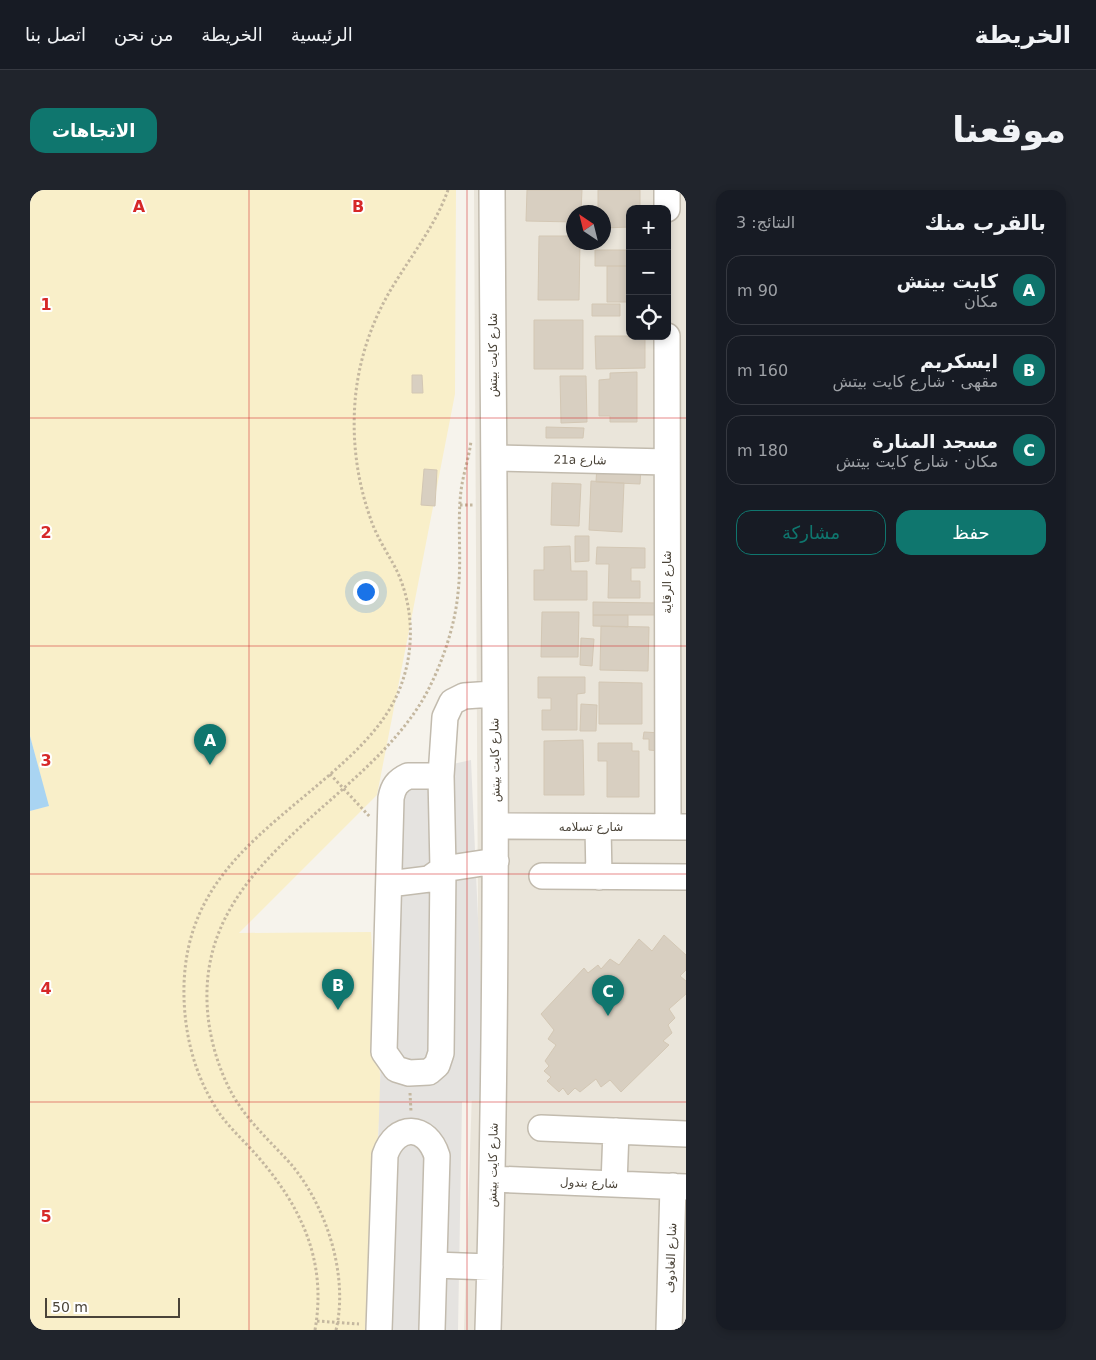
<!DOCTYPE html>
<html lang="ar">
<head>
<meta charset="utf-8">
<style>
	body { margin:0; font-family:"DejaVu Sans","Noto Sans Arabic",sans-serif; background:#20242c; color:#f1f3f6; direction:rtl }
	.controls { position:absolute; right:15px; top:15px; display:grid; overflow:hidden; border-radius:10px; box-shadow:0 2px 8px #0003 }
	.controls button { width:45px; height:45px; display:grid; place-items:center; padding:0; border:0; border-bottom:1px solid #363941; background:#171b24; color:#f1f3f6; font:25px sans-serif }
	.compass { position:absolute; left:536px; top:15px; width:45px; height:45px; border-radius:50%; background:#171b24; box-shadow:0 2px 8px #0003; rotate:325deg }
	.scale { position:absolute; left:15px; bottom:12px; width:135px; box-sizing:border-box; padding-left:5px; border:2px solid #4b4439; border-top:0; font-size:14px; line-height:18px; white-space:nowrap; color:#4b4439; -webkit-text-stroke:4px #fff; paint-order:stroke }
	.you { position:absolute; left:335px; top:401px; width:18px; height:18px; margin:-12px; border:4px solid #fff; border-radius:50%; background:#1a73e8; box-shadow:0 0 0 8px #1a73e833 }
	.badge { display:grid; place-items:center; width:32px; height:32px; border-radius:50%; background:#0f766e; color:#fff; font-size:16px; font-weight:700 }
	.pin { position:absolute; translate:-50% -41px; filter:drop-shadow(0 1px 2px #0008) }
	.pin::after { content:''; position:absolute; top:26px; width:18px; height:15px; background:inherit; clip-path:polygon(0 0,100% 0,50% 100%) }
	.list { margin:0; padding:0; list-style:none }
	h2 { display:flex; justify-content:space-between; align-items:center; height:65px; margin:0; padding:0 20px; font-size:21px }
	h2 small { font-size:16px; font-weight:400; color:#9ea1a6 }
	.list li { display:grid; grid-template-columns:32px 1fr auto; gap:15px; align-items:center; box-sizing:border-box; height:70px; margin:0 10px 10px; padding:0 10px; border:1px solid #363941; border-radius:15px }
	.list b { display:block; font-size:19px; white-space:nowrap }
	.list p { margin:0; font-size:16px; white-space:nowrap; color:#9ea1a6 }
	.list em { font-size:16px; font-style:normal; color:#9ea1a6 }
	.actions { display:flex; gap:10px; padding:15px 20px }
	.actions a { flex:1; padding:11px 0; border:1px solid #0f766e; border-radius:15px; text-align:center; font-size:18px; color:#0f766e }
	.actions .main { background:#0f766e; color:#fff }
	.icon { flex:none; width:28px; height:28px; fill:none; stroke:currentColor; stroke-width:2; stroke-linecap:round; stroke-linejoin:round }
	.map { position:relative; flex:none; width:656px; height:1140px; overflow:hidden; direction:ltr; border-radius:15px }
	header { display:flex; align-items:center; gap:30px; box-sizing:border-box; height:70px; padding:0 25px; background:#171b24; border-bottom:1px solid #363941 }
	header strong { font-size:24px }
	nav { display:flex; gap:28px; margin-inline-start:auto; font-size:18px }
	.intro { display:flex; align-items:center; justify-content:space-between; box-sizing:border-box; height:120px; padding:0 30px }
	h1 { margin:0; font-size:35px }
	.button { padding:12px 22px; border-radius:15px; background:#0f766e; color:#fff; font-size:18px; font-weight:700 }
	main { display:flex; gap:30px; padding:0 30px }
	aside { flex:1; background:#171b24; border-radius:15px; box-shadow:0 2px 8px #0003 }
	.map>svg:first-child { display:block }
</style>
</head>
<body>
<header>
<strong>الخريطة</strong>
<nav><a>الرئيسية</a><a>الخريطة</a><a>من نحن</a><a>اتصل بنا</a></nav>
</header>
<div class="intro"><h1>موقعنا</h1><a class="button">الاتجاهات</a></div>
<main>
<aside>
<h2>بالقرب منك<small>النتائج: 3</small></h2>
<ul class="list">
<li><span class="badge">A</span><div><b>كايت بيتش</b><p>مكان</p></div><em>90 m</em></li>
<li><span class="badge">B</span><div><b>ايسكريم</b><p>مقهى · شارع كايت بيتش</p></div><em>160 m</em></li>
<li><span class="badge">C</span><div><b>مسجد المنارة</b><p>مكان · شارع كايت بيتش</p></div><em>180 m</em></li>
</ul>
<div class="actions"><a class="main">حفظ</a><a>مشاركة</a></div>
</aside>
<div class="map">
<svg width="656" height="1140" viewBox="0 0 656 1140">
	<rect width="100%" height="100%" fill="#f6f3ec"/>
	<path fill="#eae5da" fill-rule="evenodd" d="M444,0H656V1140H434L448,725ZM600,19H637V146H600ZM544,22H574V52H544Z"/>
	<path fill="#f9efc9" d="M0,0H426L425,204L347,605L209,743L341,742L351,901L335,1140H0V621L18,616L0,546Z"/>
	<path fill="#e5e3e0" d="M441,570L456,909L432,912L428,1140H342L360,588Z"/>
	<path fill="#a9d4f2" d="M0,546L19,616L0,621Z"/>
	<path fill="#d8cfc1" stroke="#d3c7b4" d="M497,0H552L551,22H544V32L496,31Z
		M568,0H610V19H600V37L574,38V22H568Z
		M509,46H544V52H550L549,110H508Z
		M565,60H600V76H565Z
		M577,76H600V112H577Z
		M562,114H590V126H562Z
		M504,130H553V179H504Z
		M565,146H615V178L566,179Z
		M607,182V232H580V226H569V190L580,189V183Z
		M382,185H392L393,203H382Z
		M530,186H556L557,232L531,233Z
		M516,237L554,238L553,248H516Z
		M567,275L611,277L610,294L566,292Z
		M394,279L407,280L405,316L391,315Z
		M561,291L594,293L592,342L559,340Z
		M522,293L551,294L549,336L521,335Z
		M545,346H559V371L545,372Z
		M540,356L541,381H557V410H504V380H514V357Z
		M567,357L615,358V378H601V391H610V408H578L579,374H566Z
		M563,412L628,413V425H563Z
		M512,422H549L548,467H511Z
		M563,425H598V437L563,436Z
		M571,436L619,437L618,481L570,480Z
		M551,448L564,449L562,476L550,475Z
		M508,487H555V503L547,504V540H512V520H521V508H508Z
		M569,492L612,493V534H569Z
		M551,514L567,515L566,541H550Z
		M614,542L631,543L630,561L619,560V549H613Z
		M553,550L554,605H514V551Z
		M568,553H602V561H609V607H577V571H568Z
		M634,745L656,765V780L650,786L656,791V804L639,819L645,828L638,835L642,843L633,851L639,855L591,902L580,890L571,897L566,889L550,902L545,898L538,905L533,898L529,902L517,891L521,887L514,881L519,876L515,871L526,855L518,849L524,840L511,824L554,778L558,783L568,775L571,779L580,769L589,775L609,749L622,761Z"/>
	<g fill="none" stroke-linecap="round" stroke-linejoin="round">
		<g stroke="#c2bbae" stroke-width="28">
			<path id="minor" d="M637,0V19
				M637,146L638,637
				M464,268L637,272
				M378,586H411L413,679L411,863L407,875L399,882L379,883L366,879L354,862L361,608C363,597 367,591 378,586Z
				M411,586L415,527L422,512L434,506L463,504
				M466,636L656,637
				M568,637L569,687
				M512,686L656,687
				M359,694L399,689L413,679L466,671
				M511,938L656,944
				M463,989L656,997
				M584,994L586,941
				M404,1075L460,1077
				M349,1140L355,965C366,933 397,934 407,966L402,1140
				M458,1140C470,760 464,380 462,0
				M639,1140L643,996"/>
		</g>
		<path stroke="#c4b79f" stroke-width="3" stroke-dasharray="2.5 2.5" stroke-linecap="butt" d="M430,315H445
			M300,584L340,627
			M380,903L381,922
			M287,1131L329,1134
			M285,1140C297,1072 272,1018 229,968C213,949 195,935 183,913C162,878 153,836 154,795C157,688 234,643 305,580C329,559 354,534 367,505C385,466 385,418 366,379C357,362 346,346 340,327C327,290 322,251 325,212C328,171 342,130 363,96C383,63 405,36 418,0
			M306,1140C319,1085 296,1015 260,973C238,949 214,928 199,898C184,868 176,833 177,800C181,664 337,611 396,504C412,474 425,436 428,403C432,369 427,334 431,301C433,284 439,268 441,251"/>
		<use href="#minor" stroke="#fff" stroke-width="25"/>
	</g>
	<path fill="none" stroke="#d62828" stroke-width="1" stroke-opacity="0.55" d="M219,0V1140M437,0V1140M0,228H656M0,456H656M0,684H656M0,912H656"/>
	<g text-anchor="middle" dominant-baseline="central" stroke-width="4" stroke-linejoin="round" paint-order="stroke">
		<g font-size="12" fill="#4b4439" stroke="#fff">
			<text transform="translate(463 165) rotate(-90)">شارع كايت بيتش</text>
			<text transform="translate(550 270) rotate(1)">21a شارع</text>
			<text transform="translate(637 392) rotate(-90)">شارع الرقاية</text>
			<text transform="translate(465 570) rotate(-91)">شارع كايت بيتش</text>
			<text x="561" y="637">شارع تسلامه</text>
			<text transform="translate(463 975) rotate(-89)">شارع كايت بيتش</text>
			<text transform="translate(559 993) rotate(2)">شارع بندول</text>
			<text transform="translate(641 1068) rotate(-88)">شارع الغادوف</text>
		</g>
	</g>
	<g font-size="16" text-anchor="middle" font-weight="bold" fill="#d62828" stroke="#fff" stroke-width="4" stroke-linejoin="round" paint-order="stroke">
		<text x="109" y="22">A</text>
		<text x="328" y="22">B</text>
		<text x="16" y="120">1</text>
		<text x="16" y="348">2</text>
		<text x="16" y="576">3</text>
		<text x="16" y="804">4</text>
		<text x="16" y="1032">5</text>
	</g>
</svg>
<div class="controls">
<button>+</button>
<button>−</button>
<button><svg class="icon" aria-label="locate" viewBox="0 0 24 24"><circle cx="12" cy="12" r="6"/><path d="M12 2v4M12 18v4M2 12h4M18 12h4"/></svg></button>
</div>
<svg class="compass" viewBox="-18 -18 36 36"><path d="M0-13l5 13h-10z" fill="#e53935"/><path d="M0 13l5-13h-10z" fill="#9ea1a6"/></svg>
<div class="scale">50 m</div>
<div class="you"></div>
<div class="pin badge" style="left:180px;top:575px">A</div>
<div class="pin badge" style="left:308px;top:820px">B</div>
<div class="pin badge" style="left:578px;top:826px">C</div>
</div>
</main>
</body>
</html>
